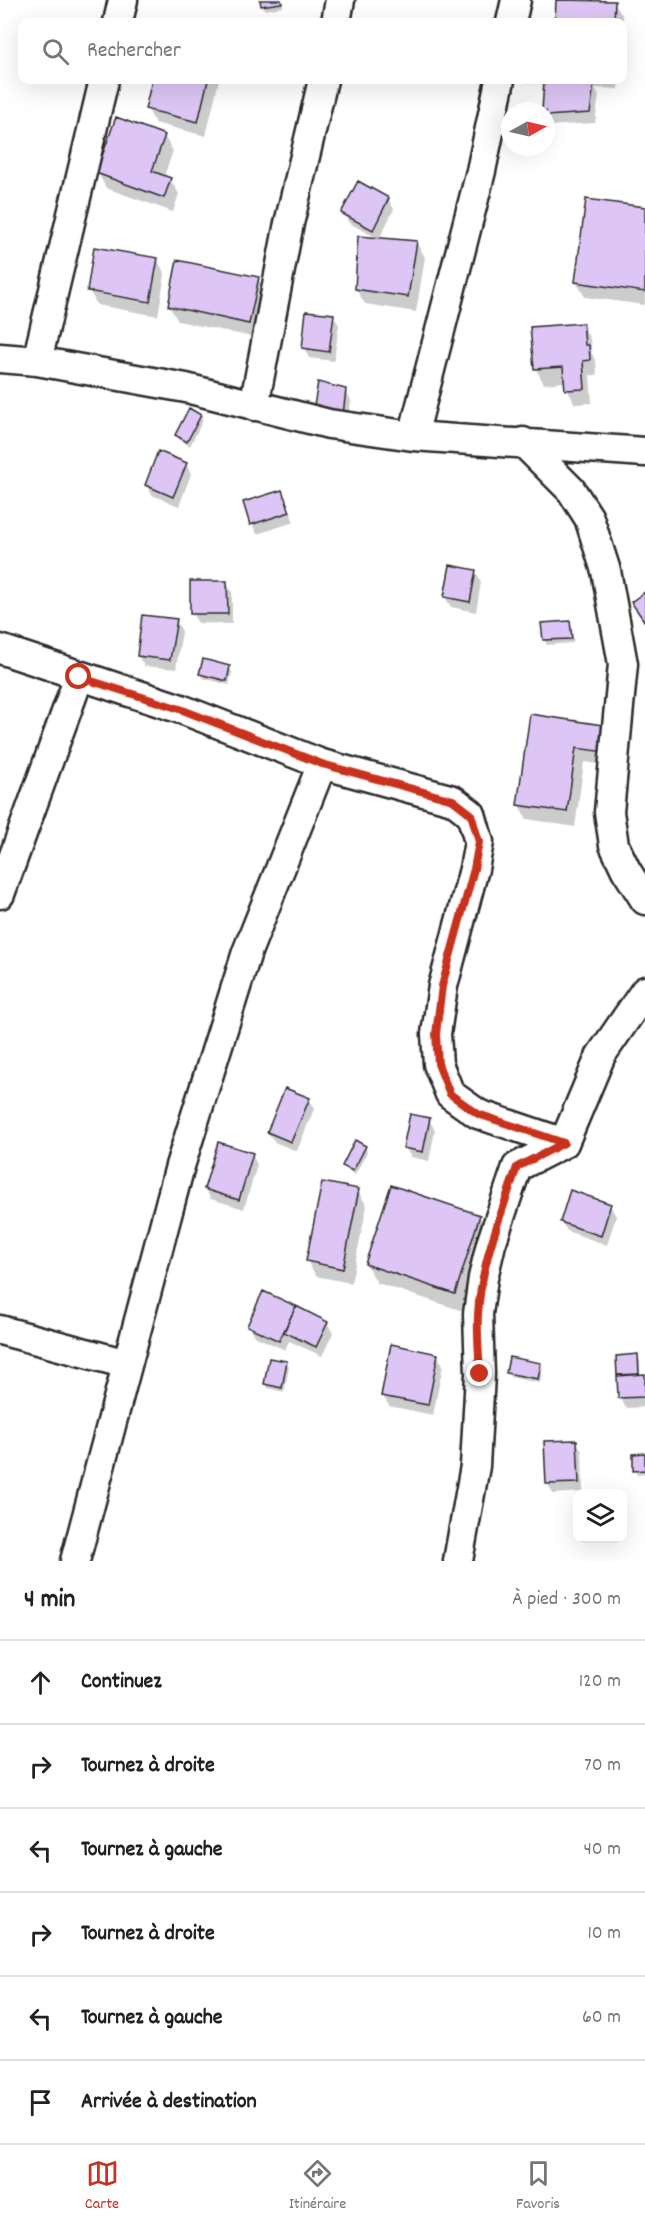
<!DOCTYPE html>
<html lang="fr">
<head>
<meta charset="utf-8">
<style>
	body { margin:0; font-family:Dekko,sans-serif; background:#f6f6f6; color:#222 }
	.controls { position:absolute; right:18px; bottom:18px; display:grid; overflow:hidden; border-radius:12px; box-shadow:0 6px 24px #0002 }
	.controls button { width:54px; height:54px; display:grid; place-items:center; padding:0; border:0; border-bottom:2px solid #e0e0e0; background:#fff; color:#222; font:30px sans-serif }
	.compass { position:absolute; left:501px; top:102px; width:54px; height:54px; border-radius:50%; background:#fff; box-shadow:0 6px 24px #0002; rotate:82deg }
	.stop { position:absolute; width:18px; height:18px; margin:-14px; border:4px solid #c8321e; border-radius:50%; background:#fff }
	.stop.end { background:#c8321e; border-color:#fff; box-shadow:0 2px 6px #0008 }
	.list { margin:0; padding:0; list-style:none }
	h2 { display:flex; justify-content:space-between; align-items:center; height:78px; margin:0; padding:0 24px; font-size:26px }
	h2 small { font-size:20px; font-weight:400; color:#767676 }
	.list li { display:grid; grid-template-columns:39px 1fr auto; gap:18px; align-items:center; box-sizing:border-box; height:84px; padding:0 24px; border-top:2px solid #e0e0e0 }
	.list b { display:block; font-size:22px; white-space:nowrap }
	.list em { font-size:20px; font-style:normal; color:#767676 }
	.icon { flex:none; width:33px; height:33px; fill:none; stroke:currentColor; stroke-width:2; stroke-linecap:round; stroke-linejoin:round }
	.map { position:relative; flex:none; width:645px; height:1561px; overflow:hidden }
	.search { position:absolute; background:#fff; box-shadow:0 6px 24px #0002; left:18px; right:18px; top:18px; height:66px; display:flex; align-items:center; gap:15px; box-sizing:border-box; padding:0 21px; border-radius:12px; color:#767676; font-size:22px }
	.sheet { height:582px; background:#fff }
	nav { display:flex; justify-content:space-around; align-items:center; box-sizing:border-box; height:84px; border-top:2px solid #e0e0e0; background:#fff; font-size:16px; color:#767676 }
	nav a { display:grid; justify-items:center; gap:3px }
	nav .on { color:#c8321e }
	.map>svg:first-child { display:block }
</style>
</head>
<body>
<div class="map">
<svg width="645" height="1561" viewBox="0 0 645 1561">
	<rect width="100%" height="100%" fill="#fff"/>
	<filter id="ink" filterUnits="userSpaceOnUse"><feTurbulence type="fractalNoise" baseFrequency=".0167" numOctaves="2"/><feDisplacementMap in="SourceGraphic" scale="12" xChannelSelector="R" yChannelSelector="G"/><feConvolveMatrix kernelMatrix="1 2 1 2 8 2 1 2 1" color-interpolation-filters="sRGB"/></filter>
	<g filter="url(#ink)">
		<path fill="#0003" d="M261,0H282L283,7L265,10Z
			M558,0L614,2L623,17L622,24V22H556Z
			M154,80H219L206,136L155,123L147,108Z
			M258,80H273L272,82Z
			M525,80H619L618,89L594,88L599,95L595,123L549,126L546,120V111H544L545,84L527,83Z
			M164,136L173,151L164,176L170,179L179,194L173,212L106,188L98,173Z
			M388,199L394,209L379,239L349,223L343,213Z
			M645,208V305L585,297L576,282Z
			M416,242L425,257L416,312L365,304L356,289Z
			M157,259L165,274L158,316L97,305L89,290Z
			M258,279L267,293L257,338L178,321L169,306Z
			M333,315L339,325L334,361L309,358L304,348Z
			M582,324L590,339L592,354L596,362L597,375H590L592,403L575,404L567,389L566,382L544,384L536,369Z
			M345,390L351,400L348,425L321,422Z
			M200,416L203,420L190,446L180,440L177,435Z
			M186,464L191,474L179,506L152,495L146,485Z
			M281,491L294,522L257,534L252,524Z
			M475,571L481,582L476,612L451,607L445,597Z
			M226,582L232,592V624L198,623L192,613Z
			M176,621L182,631L176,669L144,666L138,656Z
			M569,622L572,627L573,643L547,645L544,640Z
			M229,668L232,672L229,685L203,678L200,673Z
			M531,715L617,742L613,766L584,762L575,827L527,819L518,804Z
			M309,1099L314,1109L297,1151L274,1142L268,1132Z
			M429,1120L435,1130L429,1161L411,1157L405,1147Z
			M365,1147L367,1152L355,1175L347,1170L344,1166Z
			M252,1154L257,1165L244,1209L211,1199L205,1189Z
			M358,1191L367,1206L351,1283L316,1276L307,1261Z
			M610,1206L616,1216L607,1245L567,1231L561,1221Z
			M479,1216L490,1235L466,1312L377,1283L366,1264Z
			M264,1293L327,1323L333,1333L322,1356L289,1341L285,1350L254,1336L249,1326Z
			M437,1355L443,1365L433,1415L389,1406L383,1395Z
			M637,1356L640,1361V1375H645V1407L626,1408L620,1398L617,1357Z
			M286,1363L289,1367L284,1392L268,1388L265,1384Z
			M540,1365L543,1369L540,1383L510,1377L508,1373Z
			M576,1441L582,1451L583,1492L553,1494L548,1484Z
			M645,1455V1474L637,1475L635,1470Z"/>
		<path fill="#ddc6f5" stroke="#2b2b2b" stroke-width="1.5" d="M260,0H281L282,3L261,6Z
			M556,0L615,1L614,22H555Z
			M152,80H208L198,122L145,109Z
			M544,80L594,84L590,113L546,116V111H542Z
			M116,117L165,135L152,171L171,178L164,198L96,173Z
			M358,181L389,198L373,230L341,213Z
			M586,199L645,207V292L575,282Z
			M358,236L417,241L408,297L355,289Z
			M94,247L158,258L150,302L87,291Z
			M177,260L259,277L249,324L168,306Z
			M306,311L334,314L329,352L302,348Z
			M583,323L585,345H589L590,360L583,361L585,389L565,390L563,367L534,369L530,327Z
			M318,382L346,389L343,415L313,412Z
			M189,408L201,415L187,442L175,435Z
			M158,451L187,463L173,497L145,485Z
			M282,490L290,512L250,525L243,502Z
			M450,565L476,570L470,602L444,597Z
			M190,581H227L228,614H190Z
			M645,592V622L631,602Z
			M142,615L177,619L170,660L137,656Z
			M570,621L572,639L543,640L541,623Z
			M203,659L230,666L227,681L199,674Z
			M530,714L609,726L605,752L576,748L567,812L517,805Z
			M285,1088L310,1098L291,1142L267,1132Z
			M410,1114L430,1118L423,1152L403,1148Z
			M355,1140L366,1146L353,1171L342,1166Z
			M218,1142L253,1153L239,1200L204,1189Z
			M322,1182L359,1189L343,1269L306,1261Z
			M391,1185L480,1215L455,1294L365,1264Z
			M570,1190L611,1204L601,1236L560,1222Z
			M263,1291L296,1306L279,1341L247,1326Z
			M296,1306L328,1322L316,1347L284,1332Z
			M391,1344L438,1354L428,1405L381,1396Z
			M638,1354L639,1374L617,1375L616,1356Z
			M509,1357L541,1363L538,1379L506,1373Z
			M269,1358L287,1361L282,1388L264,1384Z
			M645,1374V1397L618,1398L617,1376Z
			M577,1440L579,1483L546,1484L544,1441Z
			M645,1453V1470L633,1471V1454Z"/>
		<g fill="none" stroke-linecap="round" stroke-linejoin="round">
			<g stroke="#2b2b2b" stroke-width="33">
				<path id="street" d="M118,22L123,0
					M336,22L340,0
					M511,22L516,0
					M0,358L37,361L186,388L329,424L413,436L645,452
					M37,361L104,80
					M254,406L288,228L323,80
					M413,436L481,171L500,80
					M523,442L571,490L589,518L606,571L623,664L609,812L614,845L626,870L645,900
					M0,649L181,709L322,764L453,800L471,814L479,842L474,869L443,986L436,1034L438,1064L450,1094L478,1114L564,1143
					M0,894L79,677
					M0,1330L127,1364
					M75,1561L180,1166L247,952L322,764
					M458,1561L475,1466L480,1374L478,1314L483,1278L491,1244L517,1167L564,1143L601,1055L645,991"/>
			</g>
			<use href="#street" stroke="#fff" stroke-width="28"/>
		</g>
	</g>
	<g fill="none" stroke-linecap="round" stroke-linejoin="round" filter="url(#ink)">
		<path stroke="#c8321e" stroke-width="8" d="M79,677L180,709L322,764L453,800L471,814L479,842L474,869L442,986L436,1034L438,1064L450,1094L478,1114L564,1143L517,1167C501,1215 481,1263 478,1314C477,1334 479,1354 480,1374"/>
	</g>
</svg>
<div class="controls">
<button><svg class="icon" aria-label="layers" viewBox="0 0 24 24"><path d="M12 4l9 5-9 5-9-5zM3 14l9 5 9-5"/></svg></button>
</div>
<svg class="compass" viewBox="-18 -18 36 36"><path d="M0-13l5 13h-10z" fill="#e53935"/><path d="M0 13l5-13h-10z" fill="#767676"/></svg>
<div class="stop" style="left:79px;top:677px"></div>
<div class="stop end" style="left:480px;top:1374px"></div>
<div class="search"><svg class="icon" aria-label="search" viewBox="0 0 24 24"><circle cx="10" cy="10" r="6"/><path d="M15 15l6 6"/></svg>Rechercher</div>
</div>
<section class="sheet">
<h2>4 min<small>À pied · 300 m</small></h2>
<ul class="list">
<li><svg class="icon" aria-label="ahead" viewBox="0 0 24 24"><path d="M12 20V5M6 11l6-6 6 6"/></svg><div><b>Continuez</b></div><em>120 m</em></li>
<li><svg class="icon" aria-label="right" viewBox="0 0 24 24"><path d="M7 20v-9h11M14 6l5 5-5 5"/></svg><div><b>Tournez à droite</b></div><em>70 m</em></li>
<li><svg class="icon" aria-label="left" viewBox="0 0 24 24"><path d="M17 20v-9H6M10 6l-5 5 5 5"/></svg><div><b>Tournez à gauche</b></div><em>40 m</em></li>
<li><svg class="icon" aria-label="right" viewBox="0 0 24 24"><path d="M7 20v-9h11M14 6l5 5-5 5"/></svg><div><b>Tournez à droite</b></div><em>10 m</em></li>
<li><svg class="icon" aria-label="left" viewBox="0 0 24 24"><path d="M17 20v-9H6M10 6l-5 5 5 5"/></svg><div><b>Tournez à gauche</b></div><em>60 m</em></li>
<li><svg class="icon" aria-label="arrive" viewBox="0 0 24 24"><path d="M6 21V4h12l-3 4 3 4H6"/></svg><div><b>Arrivée à destination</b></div></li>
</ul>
</section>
<nav>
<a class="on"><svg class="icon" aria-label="map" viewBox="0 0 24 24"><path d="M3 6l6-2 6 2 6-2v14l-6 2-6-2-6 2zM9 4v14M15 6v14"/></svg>Carte</a>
<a><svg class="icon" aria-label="directions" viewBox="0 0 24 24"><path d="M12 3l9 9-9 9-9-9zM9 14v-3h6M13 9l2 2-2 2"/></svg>Itinéraire</a>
<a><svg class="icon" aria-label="saved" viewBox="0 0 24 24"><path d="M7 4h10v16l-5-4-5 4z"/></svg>Favoris</a>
</nav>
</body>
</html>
